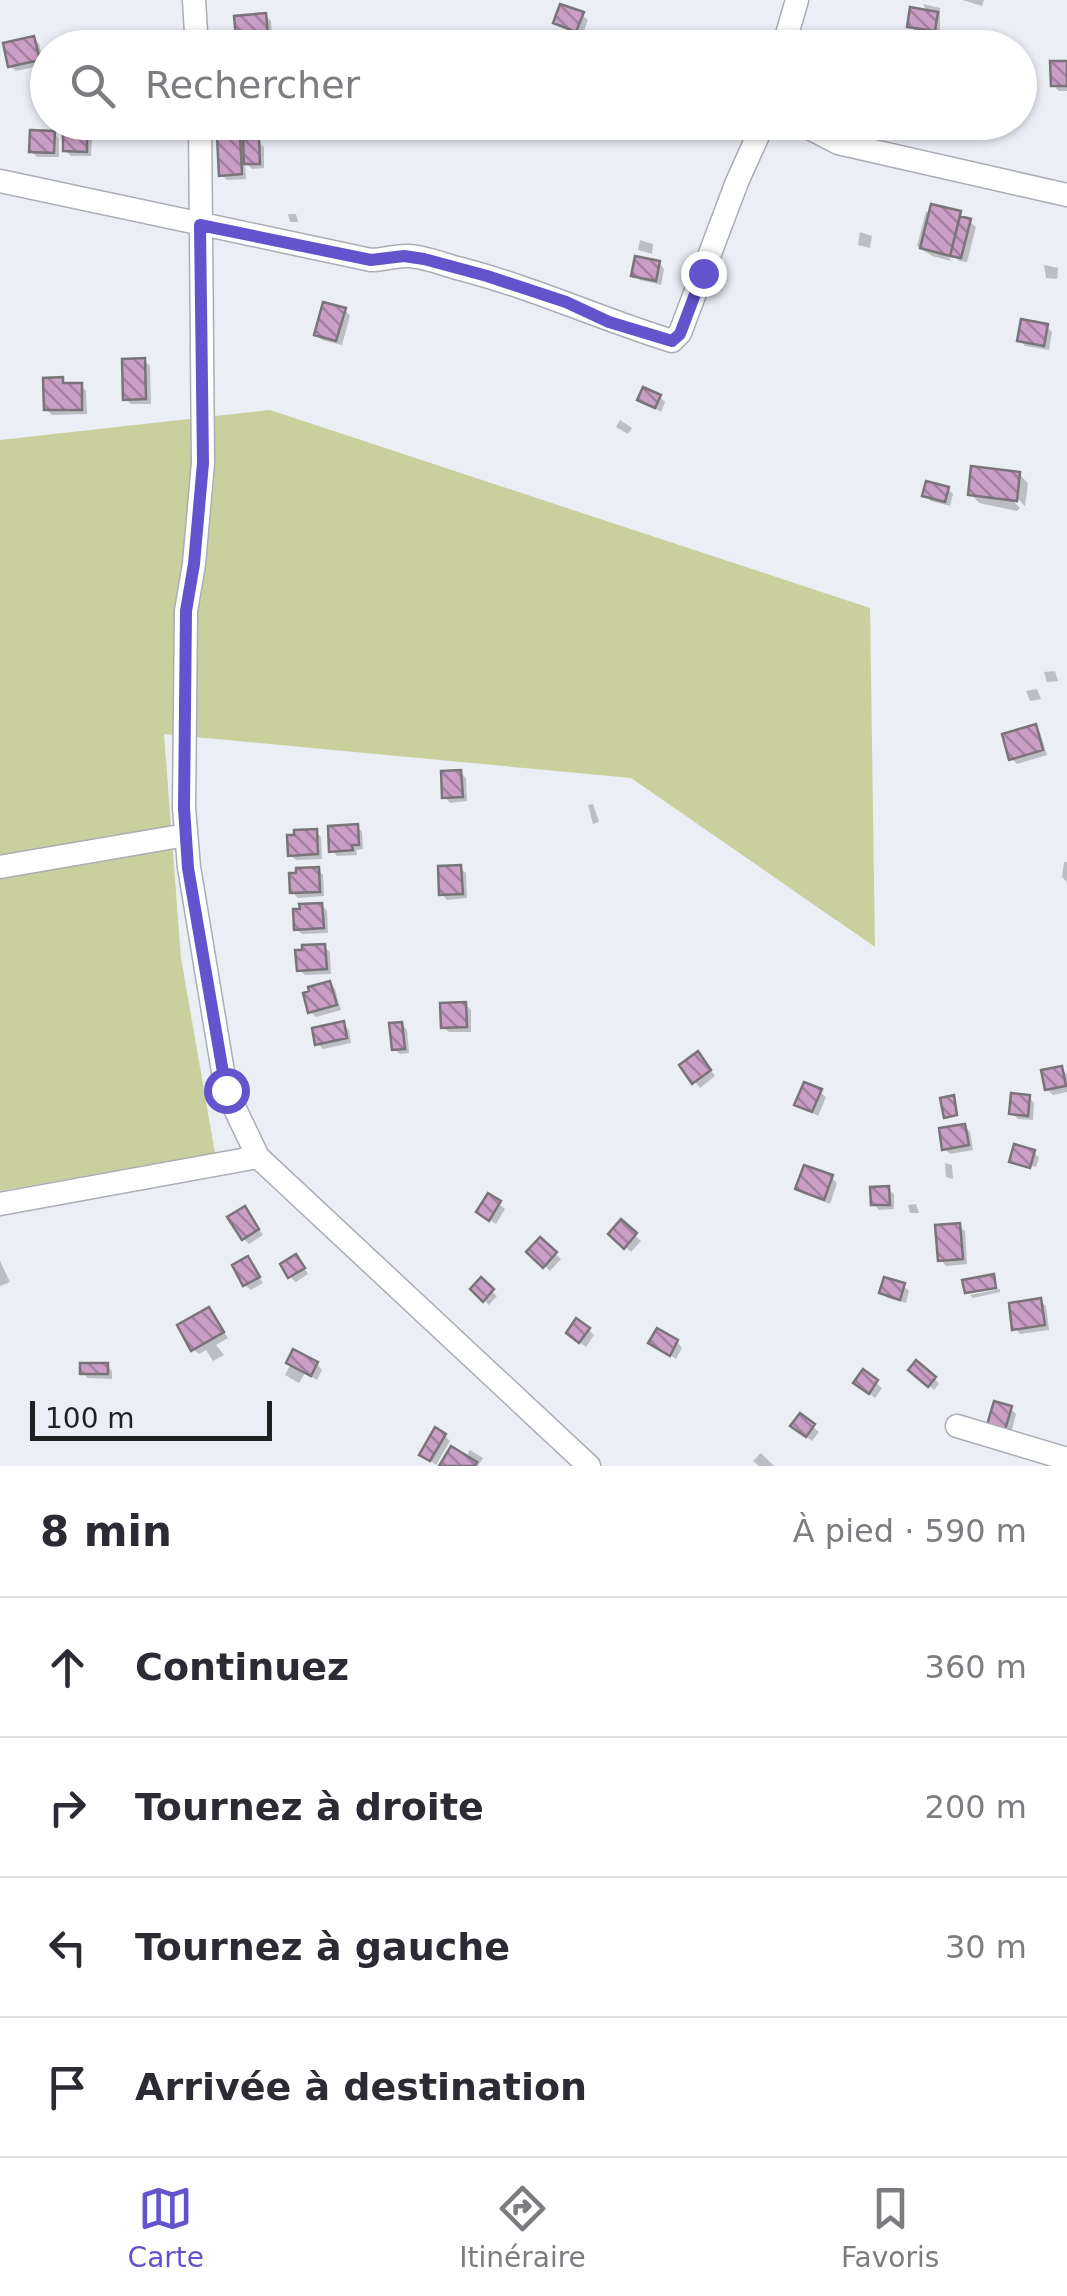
<!DOCTYPE html>
<html lang="fr">
<head>
<meta charset="utf-8">
<style>
	body { margin:0; font-family:"DejaVu Sans",sans-serif; background:#f7f7f7; color:#2b2b33 }
	.scale { position:absolute; left:30px; bottom:25px; width:242px; box-sizing:border-box; padding-left:10px; border:5px solid #1f2022; border-top:0; font-size:28px; line-height:35px; white-space:nowrap; color:#1f2022; -webkit-text-stroke:8px #ebeef5; paint-order:stroke }
	.stop { position:absolute; width:30px; height:30px; margin:-22px; border:8px solid #6354cd; border-radius:50%; background:#fff }
	.stop.end { background:#6354cd; border-color:#fff; box-shadow:0 2px 10px #0008 }
	.list { margin:0; padding:0; list-style:none }
	h2 { display:flex; justify-content:space-between; align-items:center; height:130px; margin:0; padding:0 40px; font-size:42px }
	h2 small { font-size:32px; font-weight:400; color:#7c7c81 }
	.list li { display:grid; grid-template-columns:65px 1fr auto; gap:30px; align-items:center; box-sizing:border-box; height:140px; padding:0 40px; border-top:2px solid #e1e1e2 }
	.list b { display:block; font-size:38px; white-space:nowrap }
	.list em { font-size:32px; font-style:normal; color:#7c7c81 }
	.icon { flex:none; width:55px; height:55px; fill:none; stroke:currentColor; stroke-width:2; stroke-linecap:round; stroke-linejoin:round }
	.map { position:relative; flex:none; width:1067px; height:1466px; overflow:hidden }
	.search { position:absolute; background:#fff; box-shadow:0 2px 8px #0004; left:30px; right:30px; top:30px; height:110px; display:flex; align-items:center; gap:25px; box-sizing:border-box; padding:0 35px; border-radius:55px; color:#7c7c81; font-size:38px }
	.sheet { height:690px; background:#fff }
	nav { display:flex; justify-content:space-around; align-items:center; box-sizing:border-box; height:140px; border-top:2px solid #e1e1e2; background:#fff; font-size:28px; color:#7c7c81 }
	nav a { display:grid; justify-items:center; gap:5px }
	nav .on { color:#6354cd }
	.map>svg:first-child { display:block }
</style>
</head>
<body>
<div class="map">
<svg width="1067" height="1466" viewBox="0 0 1067 1466">
	<defs>
		<pattern id="building-back-hatch" width="6" height="6" patternUnits="userSpaceOnUse" patternTransform="scale(2.5)"><rect width="6" height="6" fill="#cb9ec6"/><path d="M-1 5l2 2M0 0l6 6M5-1l2 2" fill="none" stroke="#a480a0"/></pattern>
	</defs>
	<rect width="100%" height="100%" fill="#ebeef5"/>
	<path fill="#c9d09d" d="M270,410L870,608L875,947L631,778L164,734L181,958L215,1153L0,1191V440Z"/>
	<path fill="#0003" d="M962,0H984L982,6Z
		M923,4L940,8V35L915,31L909,26L927,12Z
		M265,15L271,21L272,38L243,41L238,36Z
		M582,15L588,20L582,36L555,23Z
		M33,38L39,44L44,65L16,71L10,66Z
		M1067,64V91H1059L1053,85Z
		M246,122H252L254,131L247,130Z
		M54,133L59,139V157H37L31,151Z
		M86,134L92,139L91,156H71L65,150Z
		M239,138L243,142L258,141L264,147V168L252,169L245,162L246,179L227,180L222,175Z
		M926,211L931,214H960L976,227L967,262L959,261L951,253H944L952,261L932,256L917,246Z
		M288,214H296L298,222H290Z
		M860,232L872,236L870,248L858,245Z
		M640,240L653,244L652,254L638,250Z
		M659,263L664,269L661,285L640,280L634,275Z
		M1044,265L1058,268L1057,279L1046,278Z
		M345,310L350,316L342,345L322,340L316,334Z
		M1047,327L1052,332L1049,350L1025,346L1020,340Z
		M144,360L150,366L151,404H131L126,399Z
		M62,380L68,385H81L86,391L87,414L52,415L46,409Z
		M660,397L665,402L661,412L640,399Z
		M620,420L632,428L628,434L616,427Z
		M1019,474L1028,483L1025,506L1014,495V502L1020,508L1017,511L979,503L971,494Z
		M948,489L953,494L950,506L931,501L925,495Z
		M1055,671L1058,681L1047,682L1044,672Z
		M1037,689L1041,699L1030,701L1026,691Z
		M1035,727L1040,732L1047,755L1017,764L1011,758Z
		M460,772L466,778L467,801L450,803L445,797Z
		M593,804L599,822L593,824L588,805Z
		M357,827L362,832L363,849L356,850L357,855L337,856L332,850Z
		M316,832L321,837L322,859L296,860L290,855Z
		M1064,862H1067V882L1062,877Z
		M460,868L466,873L467,898L447,900L442,894Z
		M318,869L323,875L324,896L298,898L292,892Z
		M322,905L327,911L328,933L302,934L296,929Z
		M324,947L330,952L331,974L305,975L299,970Z
		M330,983L335,989L341,1010L316,1017L310,1011Z
		M465,1004L471,1010V1032H449L443,1027Z
		M343,1024L349,1030L351,1043L323,1049L317,1043Z
		M402,1024L407,1030L409,1053L400,1054L394,1049Z
		M703,1060L715,1076L700,1088L682,1066Z
		M1061,1069L1067,1074V1092L1053,1095L1047,1089Z
		M820,1092L826,1097L818,1116L797,1105Z
		M1029,1097L1034,1103L1033,1120L1018,1119L1012,1113Z
		M965,1126L970,1132L973,1150L950,1154L945,1149Z
		M1034,1152L1039,1158L1036,1167L1011,1161Z
		M945,1163L952,1165L953,1179L946,1177Z
		M832,1178L837,1183L830,1204L804,1194L798,1189Z
		M888,1189L894,1194V1209L879,1210L874,1204Z
		M489,1196L505,1209L496,1224L485,1217Z
		M916,1204L919,1213H910L908,1205Z
		M250,1215L263,1235L249,1244L244,1239Z
		M621,1222L641,1241L631,1252L611,1234Z
		M959,1226L965,1231L967,1264L946,1266L941,1260Z
		M540,1240L561,1259L550,1271L530,1252Z
		M248,1259L263,1283L251,1290L245,1285Z
		M0,1261L10,1282L0,1286Z
		M301,1263L308,1274L296,1282L290,1277Z
		M481,1281L497,1296L489,1305L473,1289Z
		M904,1286L909,1291L906,1303L887,1298L882,1292Z
		M1000,1289V1292L973,1298L970,1295Z
		M1040,1300L1046,1306L1049,1330L1020,1334L1015,1328Z
		M209,1310L228,1338L216,1345L224,1355L213,1361L206,1350L199,1354L193,1349Z
		M589,1330L594,1335L586,1347L574,1338Z
		M677,1342L682,1348L676,1359L652,1343Z
		M291,1364H317L322,1370L317,1380L305,1373L299,1383L285,1375Z
		M107,1366L112,1371V1379L88,1378L83,1373Z
		M863,1373L882,1388L875,1398L862,1388Z
		M917,1375L934,1378L939,1384L934,1390Z
		M1010,1408L1016,1414L1011,1434L996,1430Z
		M800,1416L819,1432L812,1441L799,1431Z
		M445,1436L450,1441L436,1465L422,1454Z
		M470,1450L483,1458L478,1466H442L466,1458Z
		M761,1453L774,1466H759L753,1461Z"/>
	<path fill="url(#building-back-hatch)" stroke="#797479" stroke-width="2.5" d="M560,4L584,12L576,32L553,23Z
		M910,7L938,12L935,31L907,27Z
		M266,13L268,34L236,37L234,16Z
		M34,36L40,60L8,67L3,43Z
		M1050,61H1067V86H1051Z
		M30,130L55,131L54,153L29,152Z
		M63,131H87V152L63,151Z
		M240,135L242,174L219,176L217,137Z
		M243,139H259L260,164H244Z
		M931,204L961,211L950,256L920,248Z
		M960,216L971,219L961,258L950,256Z
		M635,256L660,261L656,281L631,276Z
		M323,302L346,308L336,341L314,335Z
		M1021,319L1048,324L1044,346L1017,341Z
		M145,358L146,399L123,400L122,359Z
		M63,377V383H82V410H44L43,378Z
		M643,387L661,395L655,408L637,400Z
		M971,466L1020,472L1017,501L968,495Z
		M926,481L949,487L945,502L922,496Z
		M1036,724L1043,750L1009,760L1002,734Z
		M461,770L463,797L442,798L441,771Z
		M358,824L359,845H352L353,850L329,852L328,826Z
		M317,829L318,854L288,856L287,835H294V830Z
		M461,865L463,894L439,895L438,866Z
		M319,867L320,892L290,893L289,873H296V868Z
		M322,903L324,928L294,930L293,909H300L299,904Z
		M325,944L327,969L297,971L295,950H302V945Z
		M330,981L337,1005L308,1013L303,993L309,991L308,987Z
		M466,1002L467,1027L441,1028L440,1003Z
		M344,1021L347,1038L315,1045L312,1028Z
		M402,1022L405,1049L392,1050L389,1023Z
		M698,1051L711,1070L692,1084L679,1065Z
		M1062,1066L1066,1086L1045,1090L1041,1070Z
		M804,1082L822,1089L812,1112L794,1105Z
		M1011,1093L1030,1095L1028,1116L1009,1114Z
		M954,1095L957,1115L944,1118L940,1098Z
		M965,1124L969,1145L942,1150L939,1128Z
		M1014,1144L1035,1150L1030,1168L1009,1162Z
		M804,1165L833,1175L824,1200L795,1189Z
		M889,1186L890,1205H871L870,1187Z
		M488,1193L501,1201L489,1221L476,1212Z
		M245,1206L259,1229L242,1240L227,1217Z
		M621,1219L637,1233L624,1249L608,1234Z
		M960,1223L963,1259L938,1261L935,1225Z
		M540,1237L557,1252L543,1268L526,1252Z
		M296,1254L305,1268L288,1278L280,1264Z
		M248,1256L260,1277L243,1286L232,1265Z
		M994,1274L996,1288L965,1293L962,1280Z
		M481,1277L494,1289L483,1302L470,1289Z
		M884,1277L905,1283L900,1300L879,1293Z
		M1041,1298L1045,1325L1012,1330L1009,1303Z
		M209,1307L224,1332L191,1351L177,1325Z
		M576,1318L590,1328L579,1343L566,1333Z
		M657,1328L678,1340L670,1356L648,1343Z
		M293,1349L318,1362L311,1376L286,1363Z
		M916,1360L936,1377L928,1387L908,1370Z
		M80,1363H108V1374H80Z
		M863,1369L878,1380L869,1394L853,1383Z
		M994,1401L1012,1406L1005,1430L987,1425Z
		M800,1413L815,1424L806,1437L790,1426Z
		M435,1427L446,1434L430,1461L419,1455Z
		M451,1446L477,1462L475,1466H439Z"/>
	<g fill="none" stroke-linecap="round" stroke-linejoin="round">
		<g stroke="#aaadb3" stroke-width="25">
			<path id="minor" d="M194,0L197,48
				M783,48L797,0
				M200,122L203,463L194,564L186,611L184,808L189,867L226,1090L258,1157L589,1466
				M798,122L838,143L1067,195
				M0,181L371,260C384,260 397,255 409,256C426,257 445,265 461,269C534,288 601,319 672,341L680,333L737,182L764,122
				M0,867L186,835
				M0,1204L258,1157
				M957,1426L1067,1459"/>
		</g>
		<use href="#minor" stroke="#fff" stroke-width="22"/>
	</g>
	<g fill="none" stroke-linecap="round" stroke-linejoin="round">
		<path stroke="#6354cd" stroke-width="12" d="M226,1090L188,868L184,808L186,611L194,564L203,463L200,225L371,260L404,256L424,259L487,276L566,302L609,322L672,341L680,334L703,273"/>
	</g>
</svg>
<div class="scale">100 m</div>
<div class="stop" style="left:226px;top:1090px"></div>
<div class="stop end" style="left:703px;top:273px"></div>
<div class="search"><svg class="icon" aria-label="search" viewBox="0 0 24 24"><circle cx="10" cy="10" r="6"/><path d="M15 15l6 6"/></svg>Rechercher</div>
</div>
<section class="sheet">
<h2>8 min<small>À pied · 590 m</small></h2>
<ul class="list">
<li><svg class="icon" aria-label="ahead" viewBox="0 0 24 24"><path d="M12 20V5M6 11l6-6 6 6"/></svg><div><b>Continuez</b></div><em>360 m</em></li>
<li><svg class="icon" aria-label="right" viewBox="0 0 24 24"><path d="M7 20v-9h11M14 6l5 5-5 5"/></svg><div><b>Tournez à droite</b></div><em>200 m</em></li>
<li><svg class="icon" aria-label="left" viewBox="0 0 24 24"><path d="M17 20v-9H6M10 6l-5 5 5 5"/></svg><div><b>Tournez à gauche</b></div><em>30 m</em></li>
<li><svg class="icon" aria-label="arrive" viewBox="0 0 24 24"><path d="M6 21V4h12l-3 4 3 4H6"/></svg><div><b>Arrivée à destination</b></div></li>
</ul>
</section>
<nav>
<a class="on"><svg class="icon" aria-label="map" viewBox="0 0 24 24"><path d="M3 6l6-2 6 2 6-2v14l-6 2-6-2-6 2zM9 4v14M15 6v14"/></svg>Carte</a>
<a><svg class="icon" aria-label="directions" viewBox="0 0 24 24"><path d="M12 3l9 9-9 9-9-9zM9 14v-3h6M13 9l2 2-2 2"/></svg>Itinéraire</a>
<a><svg class="icon" aria-label="saved" viewBox="0 0 24 24"><path d="M7 4h10v16l-5-4-5 4z"/></svg>Favoris</a>
</nav>
</body>
</html>
